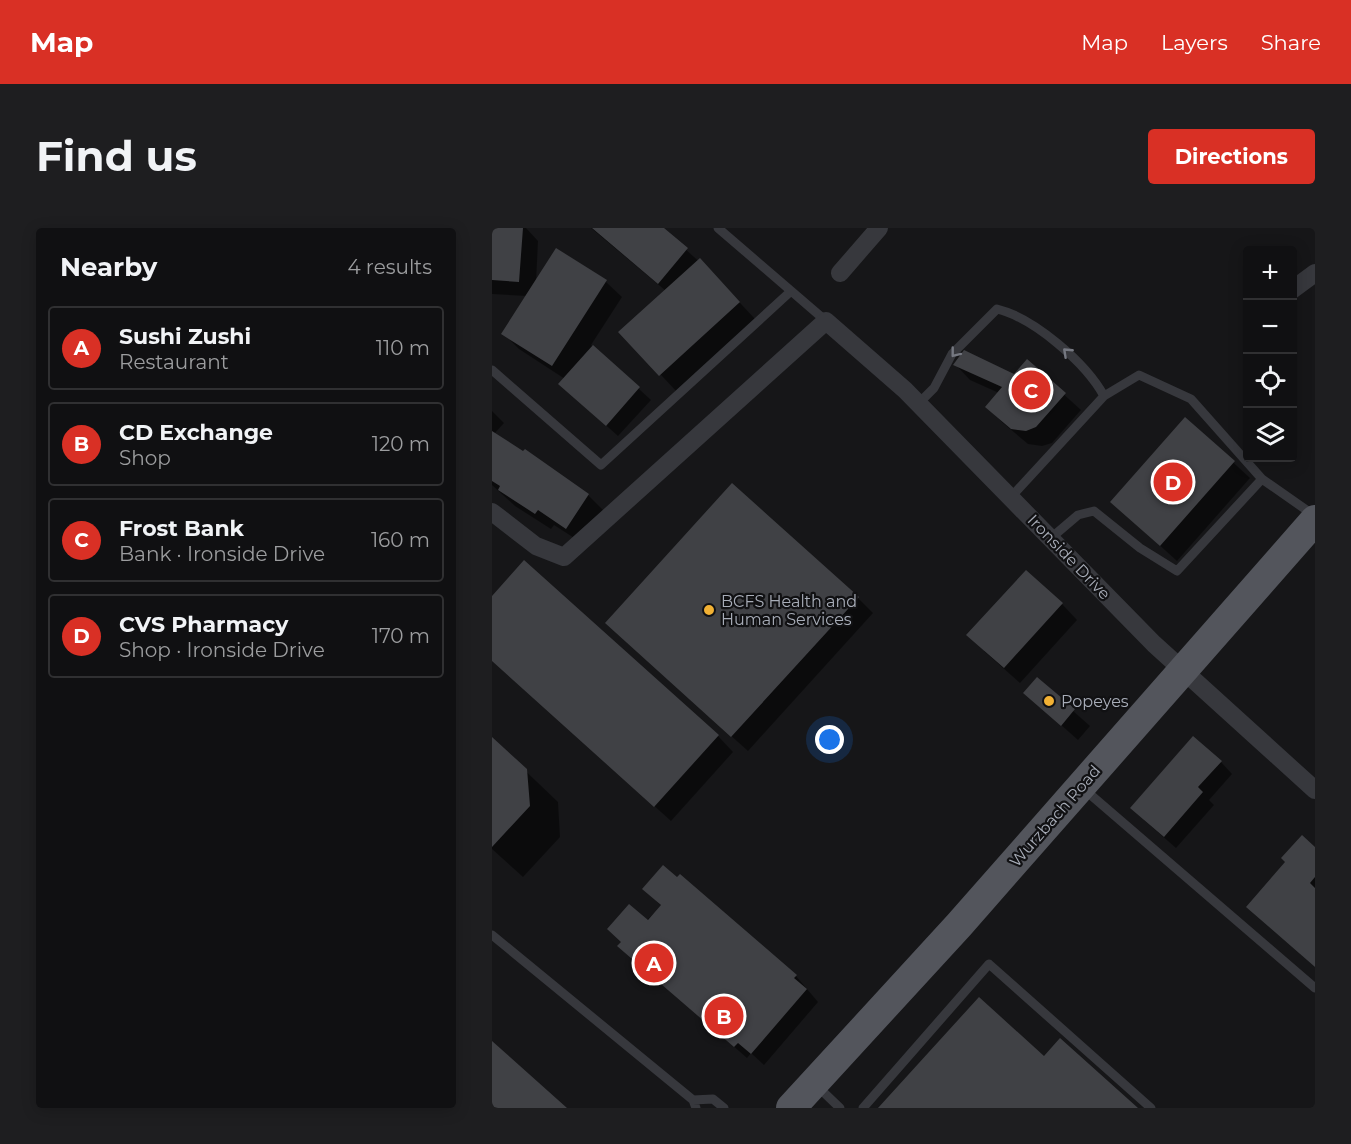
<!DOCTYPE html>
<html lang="en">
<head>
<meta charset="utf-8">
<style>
	body { margin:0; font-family:Montserrat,sans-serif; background:#1e1e20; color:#f1f3f6 }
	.controls { position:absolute; right:18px; top:18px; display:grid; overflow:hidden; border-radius:6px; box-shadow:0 3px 15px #0003 }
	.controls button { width:54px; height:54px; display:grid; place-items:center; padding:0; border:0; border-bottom:2px solid #303032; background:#101012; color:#f1f3f6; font:30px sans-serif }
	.you { position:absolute; left:338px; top:512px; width:21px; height:21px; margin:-15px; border:4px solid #fff; border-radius:50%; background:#1a73e8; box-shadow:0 0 0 9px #1a73e833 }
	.badge { display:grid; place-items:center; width:39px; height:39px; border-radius:50%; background:#d93025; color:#fff; font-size:20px; font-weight:700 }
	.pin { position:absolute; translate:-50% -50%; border:3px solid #fff; box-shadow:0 2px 6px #0006 }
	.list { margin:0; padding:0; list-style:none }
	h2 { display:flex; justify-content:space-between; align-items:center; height:78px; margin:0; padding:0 24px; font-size:26px }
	h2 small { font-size:20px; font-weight:400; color:#9c9d9f }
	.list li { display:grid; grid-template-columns:39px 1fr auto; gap:18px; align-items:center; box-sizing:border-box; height:84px; margin:0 12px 12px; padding:0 12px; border:2px solid #303032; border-radius:6px }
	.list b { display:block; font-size:22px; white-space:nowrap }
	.list p { margin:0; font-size:20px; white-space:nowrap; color:#9c9d9f }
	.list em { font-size:20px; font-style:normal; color:#9c9d9f }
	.icon { flex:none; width:33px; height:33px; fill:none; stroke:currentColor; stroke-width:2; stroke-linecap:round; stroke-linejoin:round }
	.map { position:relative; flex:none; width:823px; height:880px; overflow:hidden; border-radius:6px }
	header { display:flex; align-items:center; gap:36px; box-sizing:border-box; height:84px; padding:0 30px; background:#d93025; color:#fff }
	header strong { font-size:28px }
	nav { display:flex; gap:33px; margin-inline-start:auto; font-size:21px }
	.intro { display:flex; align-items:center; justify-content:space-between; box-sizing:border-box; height:144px; padding:0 36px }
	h1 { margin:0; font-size:42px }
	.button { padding:15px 27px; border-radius:6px; background:#d93025; color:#fff; font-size:21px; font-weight:700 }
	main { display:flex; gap:36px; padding:0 36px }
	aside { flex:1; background:#101012; border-radius:6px; box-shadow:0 3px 15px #0003 }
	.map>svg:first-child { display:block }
</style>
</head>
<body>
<header>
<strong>Map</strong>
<nav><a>Map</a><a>Layers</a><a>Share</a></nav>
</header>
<div class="intro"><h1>Find us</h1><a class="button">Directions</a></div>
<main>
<aside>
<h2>Nearby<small>4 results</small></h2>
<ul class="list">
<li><span class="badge">A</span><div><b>Sushi Zushi</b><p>Restaurant</p></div><em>110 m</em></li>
<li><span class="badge">B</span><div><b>CD Exchange</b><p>Shop</p></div><em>120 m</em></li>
<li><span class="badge">C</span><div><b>Frost Bank</b><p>Bank · Ironside Drive</p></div><em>160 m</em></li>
<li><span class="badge">D</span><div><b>CVS Pharmacy</b><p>Shop · Ironside Drive</p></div><em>170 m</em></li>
</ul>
</aside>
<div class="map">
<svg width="823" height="880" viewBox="0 0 823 880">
	<rect width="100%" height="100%" fill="#161618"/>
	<path fill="#0007" d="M0,0H34L46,13L44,55L65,22L114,54L130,69L99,117L159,172L126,208L80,167L73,151L27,121L11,105L35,68L0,66Z
		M99,0H170L223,48L263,91L184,163L129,104L174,63Z
		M535,133L589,182L560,215L550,218L536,216L511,195L495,179L507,165L478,152L463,136L522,148Z
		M0,183L12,195L2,206L96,267L112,283L90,315L62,297L59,301L23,278L0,257Z
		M694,191L758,250L685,333L620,274Z
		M0,370L226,508L241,524L179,593L0,432Z
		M366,370L381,385L256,523L131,411Z
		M570,376L585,392L528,455L492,423Z
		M545,451L598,498L586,512L533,465Z
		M0,511L66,574L68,609L31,649L0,621Z
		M729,534L740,546L717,572L722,577L684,620L652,592Z
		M823,621V739L804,722Z
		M164,673L304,748L326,774L272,837L259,825L255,830L127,718L170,678Z"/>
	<path fill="#404145" d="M0,0H31L27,54L0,52Z
		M100,0H172L196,20L166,56Z
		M64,20L115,52L60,138L9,106Z
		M208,30L248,74L167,148L126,104Z
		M101,117L148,159L114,198L66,156Z
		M472,122L522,146L535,131L574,165L544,199L534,203L519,201L493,179L510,159L461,137Z
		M693,189L743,233L668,318L618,274Z
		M0,203L31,223L33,221L97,266L74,301L46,282L43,286L6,262L8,258L0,253Z
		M240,255L367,369L239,509L113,395Z
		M32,332L227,507L162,579L0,433V368Z
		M534,342L571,375L512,440L474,407Z
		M545,449L583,481L569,498L531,465Z
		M701,508L730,533L706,559L711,564L672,609L638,580Z
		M0,509L35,541L38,578L0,619Z
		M810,607L823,619V649L818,655L823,660V739L754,679L793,634L789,630Z
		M171,637L185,649L188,646L305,747L302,750L315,761L259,826L246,815L242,819L125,718L129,714L115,701L137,676L156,692L169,677L150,661Z
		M487,769L552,828L568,810L646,880H386Z
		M0,813L75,880H0Z"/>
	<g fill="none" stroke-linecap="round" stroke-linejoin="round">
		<path stroke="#37383d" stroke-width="9" d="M226,0L334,93
			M0,142L109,237L298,64
			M427,175L442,160L460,126L505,81C542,90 594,135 612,168
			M519,269L612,168L647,147L699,171L770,251
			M559,310L586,287L602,283L648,320L685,343L770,251L823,288
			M593,562L823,760
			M0,707L201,872L204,880
			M324,857L348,880
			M201,872L221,871L232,880
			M371,880L497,736L659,880"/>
		<path stroke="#37383d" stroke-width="18" d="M348,45L387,0
			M800,62L823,45
			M0,284L44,318L72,329L334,93L413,162L662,416L823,562"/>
		<path stroke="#53555c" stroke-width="30" d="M299,880L467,697L823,292"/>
	</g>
	<defs><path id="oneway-chevron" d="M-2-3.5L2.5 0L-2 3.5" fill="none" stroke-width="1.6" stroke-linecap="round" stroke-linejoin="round" transform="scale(1.5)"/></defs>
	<g stroke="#757881">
		<use href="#oneway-chevron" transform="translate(575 124) rotate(-137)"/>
		<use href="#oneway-chevron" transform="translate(463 125) rotate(128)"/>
	</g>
	<g fill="#f2b134" stroke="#111113" stroke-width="2">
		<circle cx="217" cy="382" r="6"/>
		<circle cx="557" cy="473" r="6"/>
	</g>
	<g text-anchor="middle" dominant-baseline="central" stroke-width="4.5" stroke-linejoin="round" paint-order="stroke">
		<g font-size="16" fill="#a8adb8" stroke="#111113">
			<text transform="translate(577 329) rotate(46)">Ironside Drive</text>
			<text transform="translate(563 588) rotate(-49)">Wurzbach Road</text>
		</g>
		<g font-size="16" fill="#a8adb8" stroke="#111113" text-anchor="start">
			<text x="229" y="373">BCFS Health and<tspan x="229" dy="18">Human Services</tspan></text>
			<text x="569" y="473">Popeyes</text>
		</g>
	</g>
</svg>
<div class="controls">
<button>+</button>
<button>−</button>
<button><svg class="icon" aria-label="locate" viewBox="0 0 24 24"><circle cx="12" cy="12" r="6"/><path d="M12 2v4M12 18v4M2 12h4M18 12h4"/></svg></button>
<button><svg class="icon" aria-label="layers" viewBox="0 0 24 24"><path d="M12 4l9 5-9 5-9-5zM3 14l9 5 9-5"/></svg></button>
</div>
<div class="you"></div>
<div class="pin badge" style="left:162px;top:735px">A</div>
<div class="pin badge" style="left:232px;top:788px">B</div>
<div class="pin badge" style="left:539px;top:162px">C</div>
<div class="pin badge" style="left:681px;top:254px">D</div>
</div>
</main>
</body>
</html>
